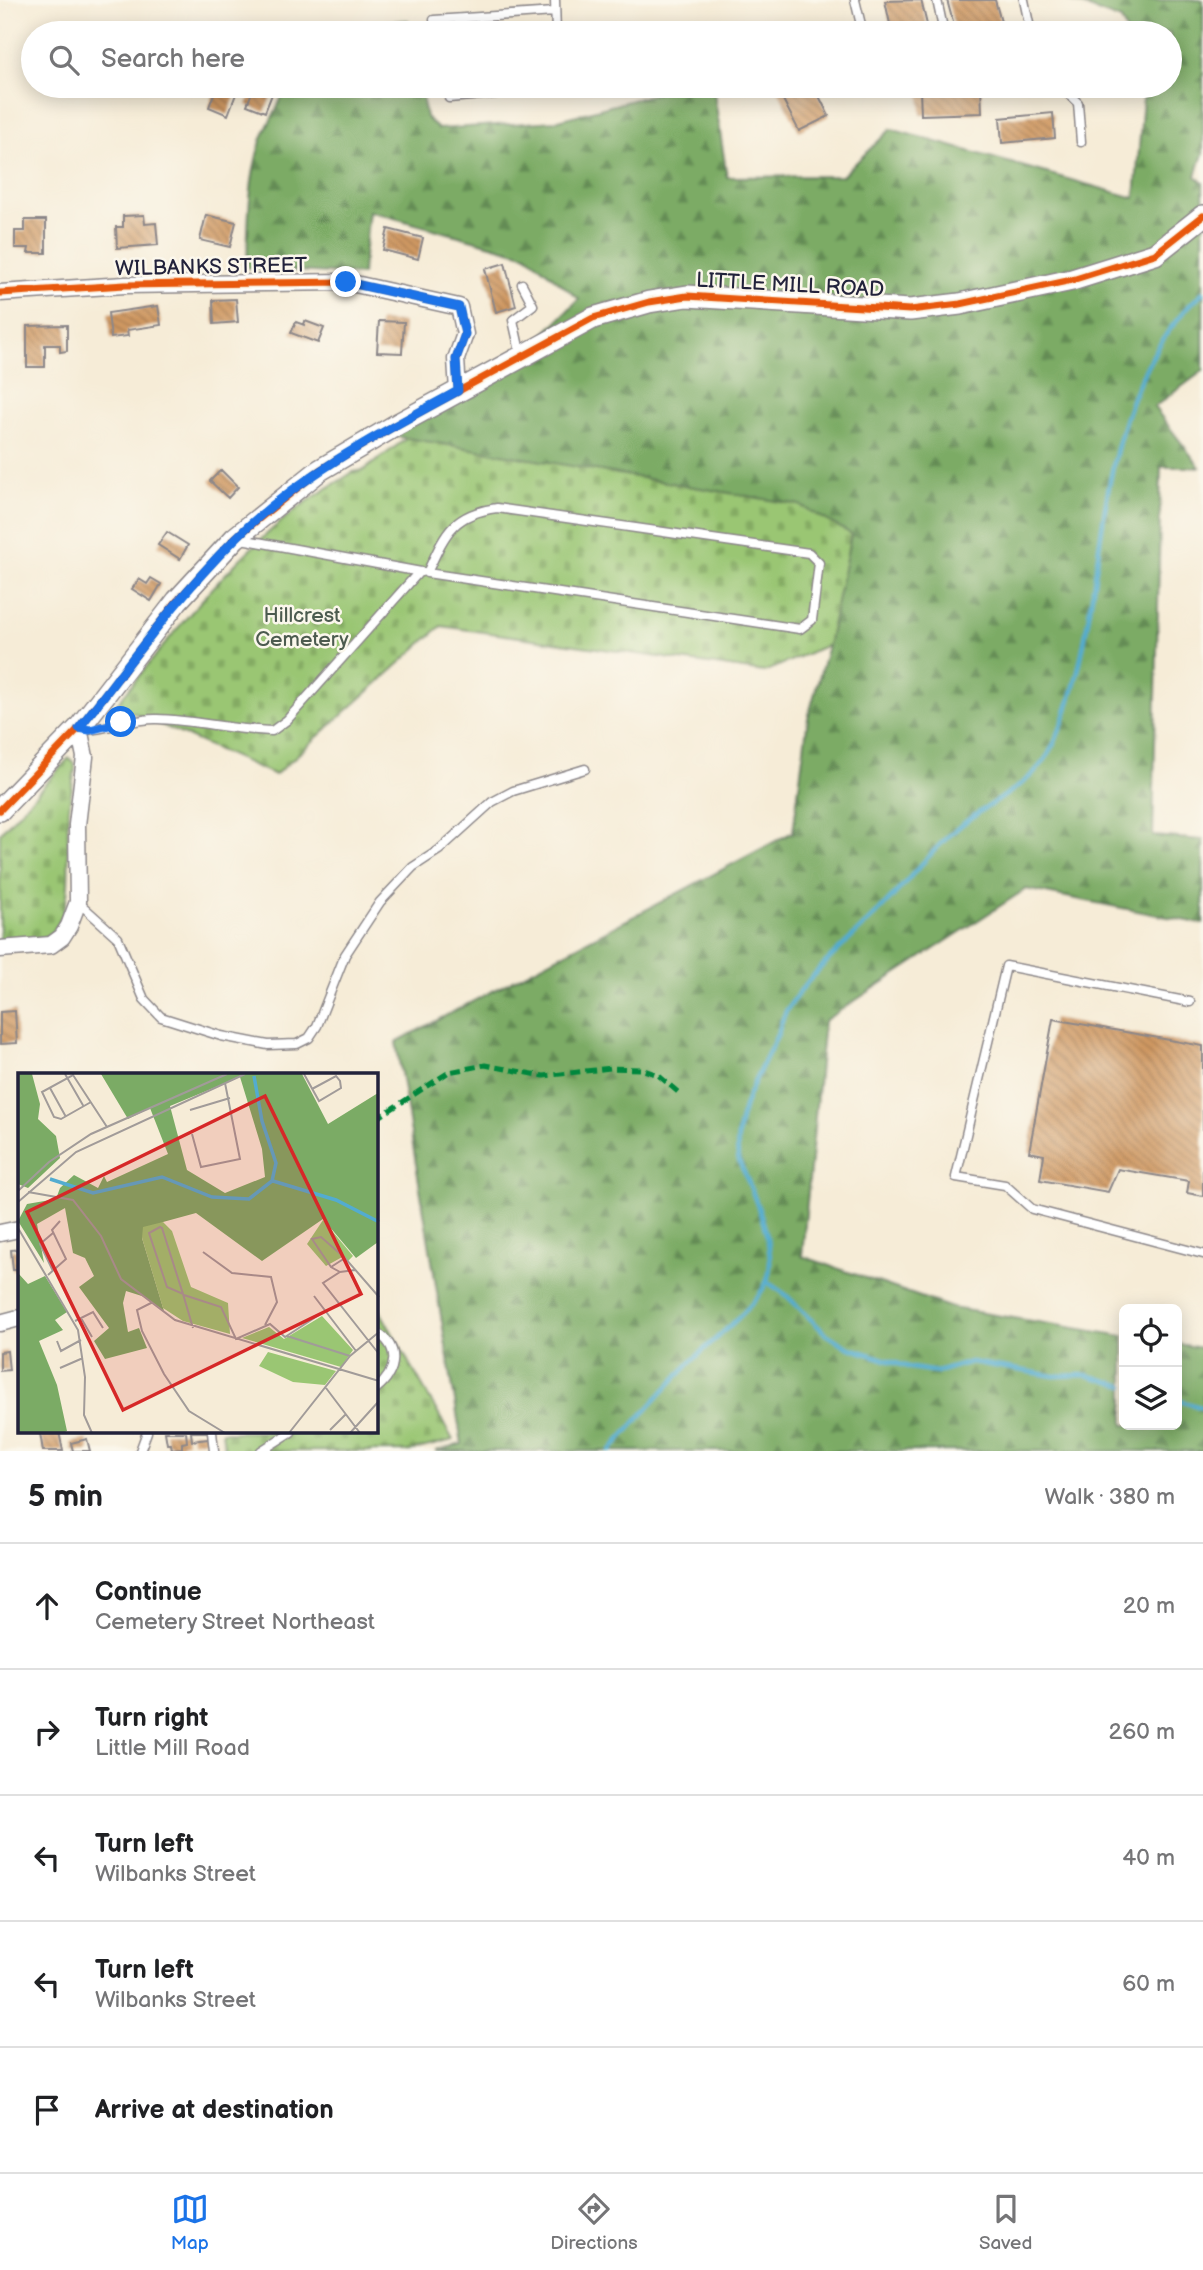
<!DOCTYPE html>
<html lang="en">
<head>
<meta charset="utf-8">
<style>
	body { margin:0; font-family:"Balsamiq Sans",sans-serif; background:#f6f6f6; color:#202124 }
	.controls { position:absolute; right:21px; bottom:21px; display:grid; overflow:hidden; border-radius:10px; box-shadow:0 4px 18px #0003 }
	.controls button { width:63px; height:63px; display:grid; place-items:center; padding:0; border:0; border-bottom:2px solid #e0e0e0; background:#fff; color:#202124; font:35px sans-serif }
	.stop { position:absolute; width:21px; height:21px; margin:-16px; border:5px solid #1a73e8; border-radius:50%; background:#fff }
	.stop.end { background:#1a73e8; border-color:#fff; box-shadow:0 2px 7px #0008 }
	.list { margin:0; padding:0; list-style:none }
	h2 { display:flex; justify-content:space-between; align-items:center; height:91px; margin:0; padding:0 28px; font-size:30px }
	h2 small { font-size:23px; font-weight:400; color:#757577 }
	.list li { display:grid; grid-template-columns:46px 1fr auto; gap:21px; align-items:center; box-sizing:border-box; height:126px; padding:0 28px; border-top:2px solid #e0e0e0 }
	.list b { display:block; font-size:26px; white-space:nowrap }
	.list p { margin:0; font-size:23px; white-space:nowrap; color:#757577 }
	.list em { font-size:23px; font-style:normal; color:#757577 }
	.icon { flex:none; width:38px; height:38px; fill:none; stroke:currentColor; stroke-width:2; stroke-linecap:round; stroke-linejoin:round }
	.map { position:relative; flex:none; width:1203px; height:1451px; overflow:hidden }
	.search { position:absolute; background:#fff; box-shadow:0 4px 18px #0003; left:21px; right:21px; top:21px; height:77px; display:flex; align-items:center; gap:18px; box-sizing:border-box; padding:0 24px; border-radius:38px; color:#757577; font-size:26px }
	.sheet { height:721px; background:#fff }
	nav { display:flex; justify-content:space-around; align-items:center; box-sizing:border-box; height:98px; border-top:2px solid #e0e0e0; background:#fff; font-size:19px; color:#757577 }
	nav a { display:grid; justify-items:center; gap:4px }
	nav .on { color:#1a73e8 }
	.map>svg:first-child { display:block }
</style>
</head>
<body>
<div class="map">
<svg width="1203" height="1451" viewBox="0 0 1203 1451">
	<defs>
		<pattern id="forest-firs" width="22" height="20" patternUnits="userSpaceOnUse" patternTransform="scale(1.75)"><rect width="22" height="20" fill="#7bab65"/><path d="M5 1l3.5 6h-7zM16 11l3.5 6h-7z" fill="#648b54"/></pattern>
		<pattern id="cemetery-stones" width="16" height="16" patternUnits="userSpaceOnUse" patternTransform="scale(1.75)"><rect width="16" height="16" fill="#9ac673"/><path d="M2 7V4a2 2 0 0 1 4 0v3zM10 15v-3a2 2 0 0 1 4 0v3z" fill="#84aa64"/></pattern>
		<pattern id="building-back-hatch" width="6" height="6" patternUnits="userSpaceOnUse" patternTransform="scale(1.75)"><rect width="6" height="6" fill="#cf9862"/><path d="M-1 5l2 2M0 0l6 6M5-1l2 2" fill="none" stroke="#a87c52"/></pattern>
	</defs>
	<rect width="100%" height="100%" fill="#fbf7ec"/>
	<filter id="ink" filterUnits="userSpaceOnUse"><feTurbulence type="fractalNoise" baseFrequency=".0143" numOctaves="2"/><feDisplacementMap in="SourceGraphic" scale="14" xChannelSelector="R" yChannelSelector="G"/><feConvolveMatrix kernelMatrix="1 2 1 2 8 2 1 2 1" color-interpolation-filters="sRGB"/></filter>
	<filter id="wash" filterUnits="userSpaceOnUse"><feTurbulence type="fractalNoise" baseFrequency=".00686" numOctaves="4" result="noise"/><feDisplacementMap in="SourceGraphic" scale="28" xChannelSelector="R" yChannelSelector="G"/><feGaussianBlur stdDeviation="1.57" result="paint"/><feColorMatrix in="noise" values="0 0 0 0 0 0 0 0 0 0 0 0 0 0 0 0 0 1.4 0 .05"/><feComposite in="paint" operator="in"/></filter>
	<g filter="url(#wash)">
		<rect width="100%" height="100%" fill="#f6ecd7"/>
		<path fill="url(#forest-firs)" stroke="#4e6650" stroke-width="2" d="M1068,0H1203V153L1196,176L1203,183V371L1154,407L1200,467H1161L1153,836L1203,840V924L1026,889L824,1021L802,1256L952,1308L1124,1336V1425H1177V1344L1203,1348V1451H436L462,1444L396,1042L793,832L808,718L828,645L851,534L799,505L387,435L503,376L579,299L527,255L369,211L362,275L247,268C248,227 248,180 261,141C268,121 281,107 285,86H420L426,117L438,129L555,121L683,86H713L727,177L842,176L891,129L1135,198L1144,86H1170V33H1127L1121,20Z
			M408,20L411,33H295V30Z"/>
		<path fill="url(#cemetery-stones)" stroke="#5e7457" stroke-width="2" d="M407,438L799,505L851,534L828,645L764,672L441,626L275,775L116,705C171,636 224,566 294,511C312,497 333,485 353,472L364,470Z
			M69,758L75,764V770C72,786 69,803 68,819C66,852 76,904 53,931C42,944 15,941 0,943V833Z
			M376,1304L453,1440L410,1451H225L222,1432H376Z"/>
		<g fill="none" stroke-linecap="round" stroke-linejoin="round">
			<path stroke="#53acd0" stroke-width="4.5" d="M767,1282L785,1294L825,1333L847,1347L911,1368L937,1372L971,1362L1054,1376L1087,1375L1124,1386
				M1177,1400L1203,1408
				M610,1451C636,1421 662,1392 690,1363C709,1343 756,1307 766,1283C779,1253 757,1204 746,1176C743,1169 739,1164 738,1157C733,1112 760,1073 778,1033C781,1025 783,1015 788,1008C814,968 851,940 883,907C909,880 931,850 960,826C992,800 1034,786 1053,746C1119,600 1076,409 1203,292"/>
		</g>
		<g id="blocks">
			<path fill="url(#building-back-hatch)" d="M921,0L929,33H892L885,1Z
				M947,0H995L1004,33H956Z
				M217,86H239L228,115L209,107Z
				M776,86H814L829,116L799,131Z
				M254,87L272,94L265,112L247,105Z
				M981,88L982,113L921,115L920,90Z
				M1053,113L1055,138L1002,143L1000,118Z
				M144,215L145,224L156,223L158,245L117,248L116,227H123V216Z
				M206,215L236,222L230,247L200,240Z
				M25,220H46V253H28L29,248H15V231H25Z
				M388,229L423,238L418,259L383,250Z
				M505,263L516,306L496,312L485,269Z
				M236,299L238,322L214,324L213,300Z
				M158,306L161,325L127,330L128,336L111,338L108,313Z
				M305,321L324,328L318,343L291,333L296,322L304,325Z
				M379,321L404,322L402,353L377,352Z
				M67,325V351L60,352V345H45V367H27V326Z
				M221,470L238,487L228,498L210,481Z
				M167,532L188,545L180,559L158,545Z
				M151,578L161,584L151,601L132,589L139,579L147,584Z
				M15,1011L17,1043L0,1044V1012Z
				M1053,1019L1203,1046V1196L1187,1193L1189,1181L1118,1169L1108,1192L1040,1180L1044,1155L1029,1152Z
				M19,1249V1270H13L11,1250Z
				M7,1351L9,1370L0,1371V1352Z
				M59,1432L63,1451H43L40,1433Z
				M165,1432H186L187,1442L182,1443V1448L172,1449L171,1444H167Z
				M191,1432H208V1439L192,1441Z
				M87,1439L90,1451H73L71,1443Z"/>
		</g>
	</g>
	<g filter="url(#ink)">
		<use href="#blocks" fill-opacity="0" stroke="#8c8789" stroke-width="2"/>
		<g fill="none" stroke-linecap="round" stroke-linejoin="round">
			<g stroke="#8c8789" stroke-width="11">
				<path id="lane" d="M555,0L556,33
					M855,0L863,33
					M937,0L944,33
					M1024,0L1031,33
					M434,20L555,12
					M1060,86L1078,103L1081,142
					M449,98L549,89L555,86
					M521,356L513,320L533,305L522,284
					M497,508L809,553L819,563L812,620L800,629L427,573C445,534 452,514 497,508Z
					M241,539L421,572
					M82,729C100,732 134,718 157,719C195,720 233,730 272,731L287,720L419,572
					M78,902L118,938L144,999L161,1017L221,1036L268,1045L297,1044L309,1038L317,1026L345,955L380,902L413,867L439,850L492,802L513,791L585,769
					M1190,1002L1006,966L956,1177L1005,1185L1032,1209L1203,1254
					M376,1332C401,1347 397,1372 376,1389
					M212,1432L214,1451
					M140,1451L147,1432
					M261,1451L291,1432"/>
			</g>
			<g stroke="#8c8789" stroke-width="19">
				<path id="street" d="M0,293L125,285L346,282L459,307L465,334L456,359L458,391
					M0,949L51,945L62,937L69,926L78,902L77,825L85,757L79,728
					M0,1233L19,1229
					M0,1323L19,1318"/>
			</g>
			<g stroke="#8c8789" stroke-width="24">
				<path id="secondary" d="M0,810L79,728L177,601L235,538L320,470L398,424L593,318L649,302L687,296L910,310L960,304L1072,280L1155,254L1203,216"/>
			</g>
			<use href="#lane" stroke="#fff" stroke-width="8"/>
			<use href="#street" stroke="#fff" stroke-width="16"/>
			<use href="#secondary" stroke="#fff" stroke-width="21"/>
			<path stroke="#00873e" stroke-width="5" stroke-dasharray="10 5" stroke-linecap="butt" d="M376,1119L449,1072L485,1065L544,1076L611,1068L641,1069L658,1075L679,1093"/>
			<g stroke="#fbf7ec" stroke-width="11">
				<path id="cycleway" d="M0,293L125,285L346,282L459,307L465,334L456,359L458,391
					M0,810L79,728L177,601L235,538L320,470L398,424L593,318L649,302L687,296L910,310L960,304L1072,280L1155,254L1203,216"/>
			</g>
			<use href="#cycleway" stroke="#e8590c" stroke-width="7"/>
		</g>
	</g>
	<g fill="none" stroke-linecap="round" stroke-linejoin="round" filter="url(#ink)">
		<path stroke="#1a73e8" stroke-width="9" d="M121,722L90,730L79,728C129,664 176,598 234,540C295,478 382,432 458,391L456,359L465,334L459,307L346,282"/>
	</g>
	<g text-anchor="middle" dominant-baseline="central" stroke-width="5" stroke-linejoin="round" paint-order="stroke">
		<g font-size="21" fill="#22223b" stroke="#fbf7ec">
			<text transform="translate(211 267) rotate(-1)">WILBANKS STREET</text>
			<text transform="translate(790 285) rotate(3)">LITTLE MILL ROAD</text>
		</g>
		<g font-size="21" fill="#4c5b4f" stroke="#fbf7ec">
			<text x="302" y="615">Hillcrest<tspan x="302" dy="24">Cemetery</tspan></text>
		</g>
	</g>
	<g transform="translate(18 1073)">
		<rect width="360" height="360" fill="#f6ecd7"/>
		<path d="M0,1H14L22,31L20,46L38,63L42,85L10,115L0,111ZM83,1H284L310,51L360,20V169L338,185L305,146L244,188L178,140L145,149L124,165L146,238L127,224L108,218L105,230L110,259L121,255L129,275L87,286L76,268L91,255L61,214L76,203L67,185L55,180L47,135L19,151L26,190L0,148L9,131L38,126L42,115L56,102L80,115L86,103L89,109L150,81L132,35L110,46ZM222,4L244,76L247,104L207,120L169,97L152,33ZM0,200L10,211L27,203L49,239L37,247L45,257L21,268L39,312L49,358L45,360H0Z" fill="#7bab65" fill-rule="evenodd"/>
		<path d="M305,147L335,183L330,188L326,183L308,193L289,171ZM145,149L154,158L173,214L210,230L212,261L165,248L145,235L124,165L125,154ZM304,243L335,277L323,294L224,265L251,254L266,266ZM250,279L293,291L318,298L307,312L275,309L241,293Z" fill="#9ac673"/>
		<path fill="none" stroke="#53acd0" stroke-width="3.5" d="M32,106L75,120L144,104L194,124L231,126L254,108L258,90L244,48L236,3M255,108L318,127L361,149"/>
		<path fill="none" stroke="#a19b99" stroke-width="2" d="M47,1L66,34M286,1L301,28L323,15L322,8L318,3L294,16M32,15L48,44M73,29L43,46L36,44L24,19L55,2L89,54M172,37L212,25M174,61L183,94L222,86L207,10M0,118L31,89L73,61L209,1M10,119L55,127L83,163L103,206L157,247L361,308M0,129L58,79L227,1M142,154L144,155L165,221L149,214L131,160ZM0,155L60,257L67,304L66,342L74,360M185,179L214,200L253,204L259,229L247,252M313,194L327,185L361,224M337,197L322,199L305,210L361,281M35,198L22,171L35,160M322,199L313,194L294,166L303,164L327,185M30,202L48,186L34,157L42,148M165,221L175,255M166,222L203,234L218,266L252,251L267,264L307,238M296,223L338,278M133,230L119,237L124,258L146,301L171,338L207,360M63,245L74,264M57,248L75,239L85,255M269,263L332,283M39,268L43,278L63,267M42,295L65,285M308,315L342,360M312,357L328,341M271,360L332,283L361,259M332,360L361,328"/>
		<path fill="#d62828" fill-opacity="0.15" stroke="#d62828" stroke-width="3.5" d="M247,23L343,221L105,337L9,139Z"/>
		<rect width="360" height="360" fill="none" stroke="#22223b" stroke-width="3.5"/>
	</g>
</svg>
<div class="controls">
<button><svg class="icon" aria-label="locate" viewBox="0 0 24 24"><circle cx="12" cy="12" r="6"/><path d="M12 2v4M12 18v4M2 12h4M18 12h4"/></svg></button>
<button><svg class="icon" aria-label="layers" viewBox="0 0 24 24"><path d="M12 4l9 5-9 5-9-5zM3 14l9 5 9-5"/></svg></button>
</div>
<div class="stop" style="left:121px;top:722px"></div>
<div class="stop end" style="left:346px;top:282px"></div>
<div class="search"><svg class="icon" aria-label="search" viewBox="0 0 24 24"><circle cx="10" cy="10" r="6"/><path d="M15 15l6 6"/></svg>Search here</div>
</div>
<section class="sheet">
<h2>5 min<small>Walk · 380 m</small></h2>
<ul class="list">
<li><svg class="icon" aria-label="ahead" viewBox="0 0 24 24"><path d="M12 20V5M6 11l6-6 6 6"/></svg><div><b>Continue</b><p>Cemetery Street Northeast</p></div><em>20 m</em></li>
<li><svg class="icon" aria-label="right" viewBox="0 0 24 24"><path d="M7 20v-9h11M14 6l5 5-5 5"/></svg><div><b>Turn right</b><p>Little Mill Road</p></div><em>260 m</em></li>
<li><svg class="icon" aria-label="left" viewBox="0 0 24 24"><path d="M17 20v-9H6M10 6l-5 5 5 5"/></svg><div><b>Turn left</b><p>Wilbanks Street</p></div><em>40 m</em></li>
<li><svg class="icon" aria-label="left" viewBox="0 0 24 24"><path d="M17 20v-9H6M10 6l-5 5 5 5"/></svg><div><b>Turn left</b><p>Wilbanks Street</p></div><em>60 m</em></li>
<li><svg class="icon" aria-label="arrive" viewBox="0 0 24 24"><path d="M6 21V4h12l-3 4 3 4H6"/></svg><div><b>Arrive at destination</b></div></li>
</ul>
</section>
<nav>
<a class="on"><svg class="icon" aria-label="map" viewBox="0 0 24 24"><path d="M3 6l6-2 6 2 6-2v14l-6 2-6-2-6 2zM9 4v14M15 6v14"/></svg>Map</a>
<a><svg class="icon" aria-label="directions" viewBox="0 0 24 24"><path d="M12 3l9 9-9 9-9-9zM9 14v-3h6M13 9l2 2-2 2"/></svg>Directions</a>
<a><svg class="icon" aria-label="saved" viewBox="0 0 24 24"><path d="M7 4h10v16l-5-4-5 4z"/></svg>Saved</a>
</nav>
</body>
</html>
